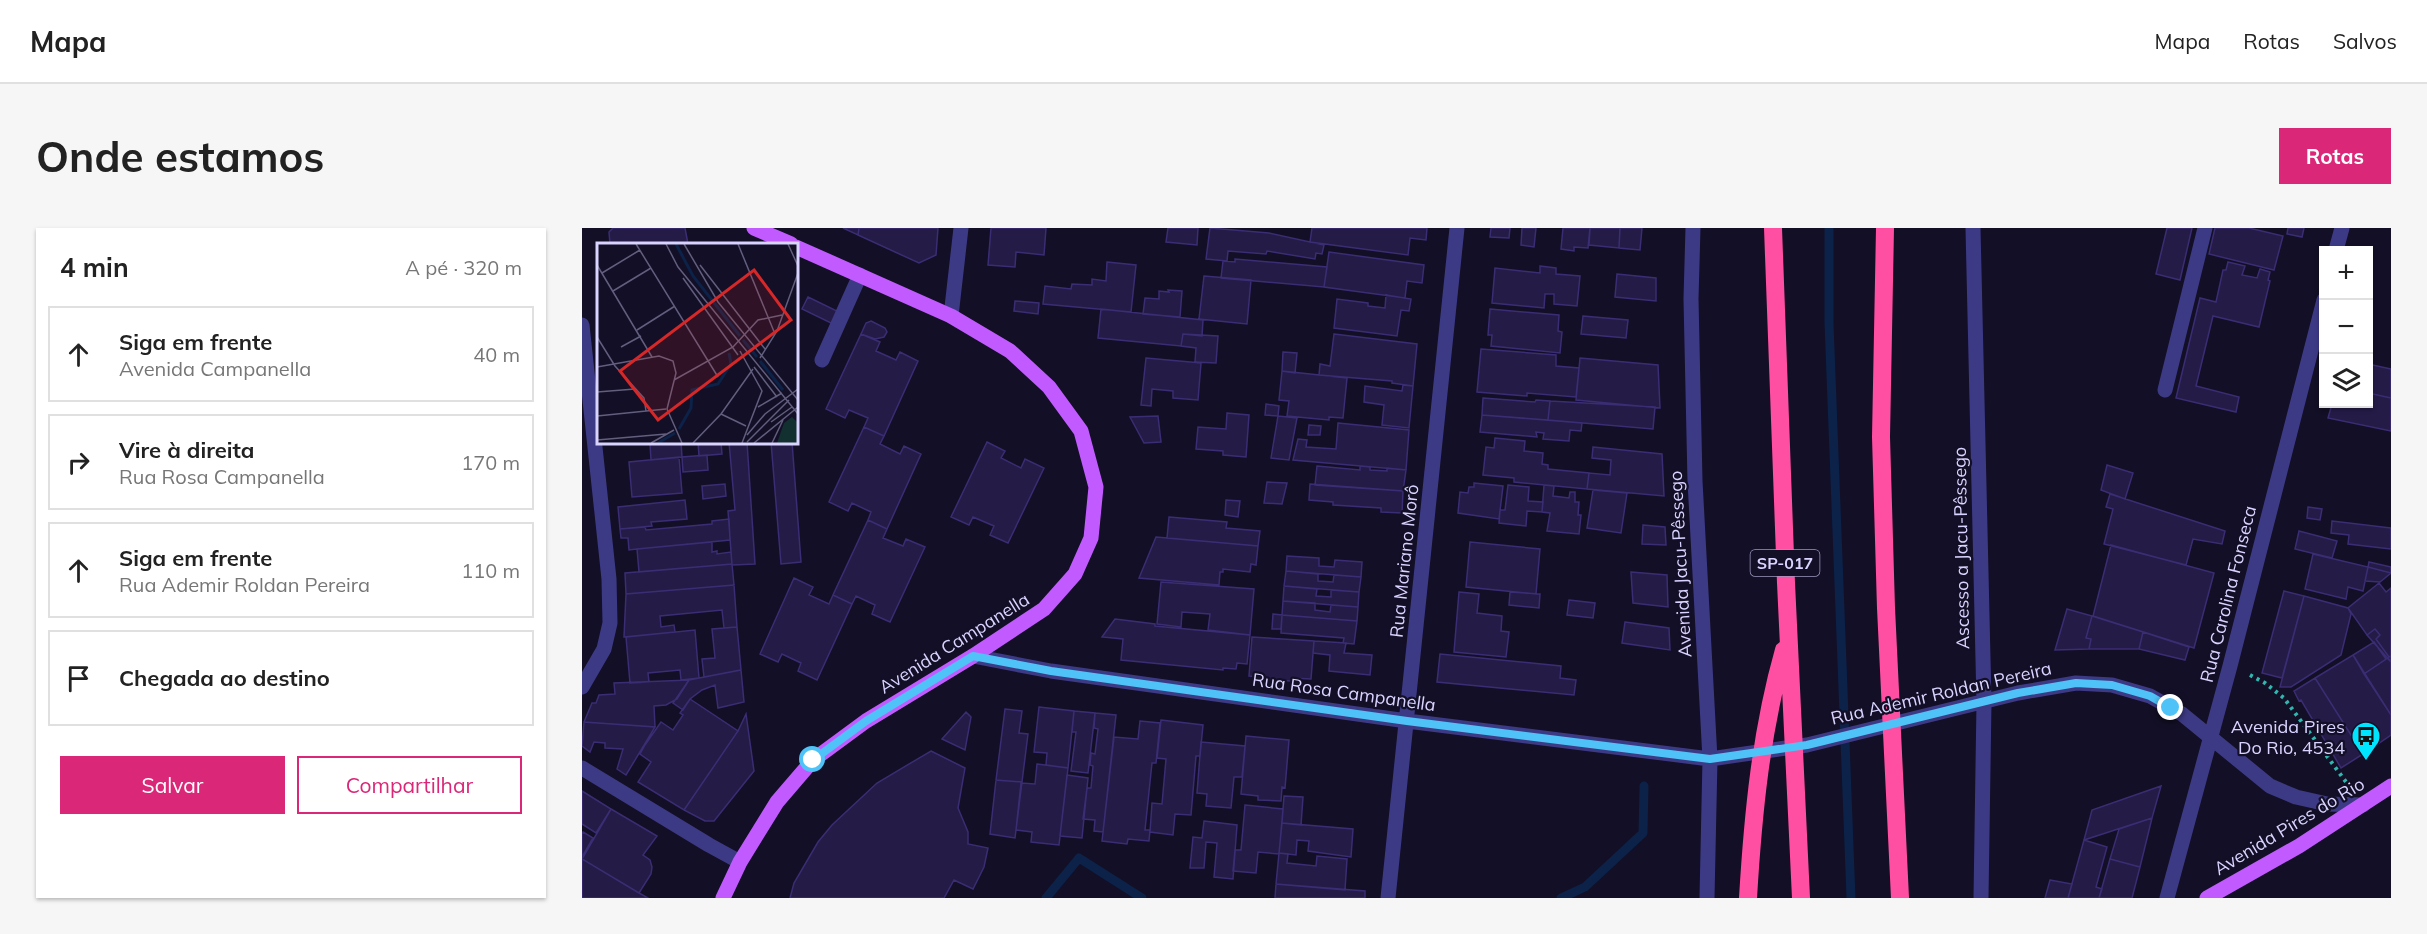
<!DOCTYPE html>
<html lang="pt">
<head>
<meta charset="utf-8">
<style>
	body { margin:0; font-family:Mulish,sans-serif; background:#f6f6f6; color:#222 }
	.controls { position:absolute; right:18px; top:18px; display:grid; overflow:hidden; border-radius:0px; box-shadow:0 2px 4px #0004 }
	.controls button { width:54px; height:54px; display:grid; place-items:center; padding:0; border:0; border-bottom:2px solid #e0e0e0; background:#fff; color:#222; font:30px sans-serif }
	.stop { position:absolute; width:18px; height:18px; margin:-14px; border:4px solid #4fc3f7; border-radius:50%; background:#fff }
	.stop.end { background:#4fc3f7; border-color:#fff; box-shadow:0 2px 6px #0008 }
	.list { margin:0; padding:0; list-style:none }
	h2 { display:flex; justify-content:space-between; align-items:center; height:78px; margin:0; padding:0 24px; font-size:26px }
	h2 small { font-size:20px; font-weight:400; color:#767676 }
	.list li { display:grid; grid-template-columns:39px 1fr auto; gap:18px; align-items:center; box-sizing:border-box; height:96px; margin:0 12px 12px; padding:0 12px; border:2px solid #e0e0e0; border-radius:0px }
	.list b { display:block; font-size:22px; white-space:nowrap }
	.list p { margin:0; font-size:20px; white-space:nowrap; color:#767676 }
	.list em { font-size:20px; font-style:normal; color:#767676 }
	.actions { display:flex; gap:12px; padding:18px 24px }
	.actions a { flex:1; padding:14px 0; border:2px solid #db2777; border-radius:0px; text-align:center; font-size:21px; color:#db2777 }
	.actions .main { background:#db2777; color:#fff }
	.icon { flex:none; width:33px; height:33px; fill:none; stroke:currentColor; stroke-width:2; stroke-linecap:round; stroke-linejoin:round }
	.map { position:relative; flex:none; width:1809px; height:670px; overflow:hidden; border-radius:0px }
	header { display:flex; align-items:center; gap:36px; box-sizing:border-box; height:84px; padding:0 30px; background:#fff; border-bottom:2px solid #e0e0e0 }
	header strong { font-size:28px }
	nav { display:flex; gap:33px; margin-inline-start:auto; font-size:21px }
	.intro { display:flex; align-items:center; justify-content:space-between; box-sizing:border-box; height:144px; padding:0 36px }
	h1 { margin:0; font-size:42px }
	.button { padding:15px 27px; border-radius:0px; background:#db2777; color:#fff; font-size:21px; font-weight:700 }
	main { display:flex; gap:36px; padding:0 36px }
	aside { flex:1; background:#fff; border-radius:0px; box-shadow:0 2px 4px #0004 }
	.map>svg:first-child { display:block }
</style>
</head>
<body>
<header>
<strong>Mapa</strong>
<nav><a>Mapa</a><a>Rotas</a><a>Salvos</a></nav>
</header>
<div class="intro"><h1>Onde estamos</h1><a class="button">Rotas</a></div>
<main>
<aside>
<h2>4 min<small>A pé · 320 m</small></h2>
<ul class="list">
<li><svg class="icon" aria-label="ahead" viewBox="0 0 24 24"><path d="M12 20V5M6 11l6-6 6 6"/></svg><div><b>Siga em frente</b><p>Avenida Campanella</p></div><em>40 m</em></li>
<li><svg class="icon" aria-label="right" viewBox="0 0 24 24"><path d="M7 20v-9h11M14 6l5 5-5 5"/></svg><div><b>Vire à direita</b><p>Rua Rosa Campanella</p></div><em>170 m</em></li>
<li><svg class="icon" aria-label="ahead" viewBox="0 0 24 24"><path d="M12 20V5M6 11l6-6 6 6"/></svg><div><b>Siga em frente</b><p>Rua Ademir Roldan Pereira</p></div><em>110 m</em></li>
<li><svg class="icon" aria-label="arrive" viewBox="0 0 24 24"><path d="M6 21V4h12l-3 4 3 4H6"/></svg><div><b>Chegada ao destino</b></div></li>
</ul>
<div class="actions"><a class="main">Salvar</a><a>Compartilhar</a></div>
</aside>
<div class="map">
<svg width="1809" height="670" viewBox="0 0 1809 670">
	<rect width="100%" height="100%" fill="#130f26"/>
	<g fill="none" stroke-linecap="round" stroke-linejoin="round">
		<path stroke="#0c2248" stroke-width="9" d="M1247,0V95L1269,670
			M464,670L497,630L560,670
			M979,670L1003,659L1061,605L1062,558"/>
	</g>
	<path fill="#241b47" stroke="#3b2d73" stroke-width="1.5" d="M31,0H103L106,16H28L27,4Z
		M261,0H277L276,7Z
		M277,0H356L354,27L337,35L276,7Z
		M409,0H464L462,27L434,24L433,39L406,37Z
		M586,0H616L615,17L584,14Z
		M628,0L687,5L742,17L740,26L734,25L733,31L685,23L684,26L646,23L645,33L624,31Z
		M730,0H845L844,12L828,10L826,27L728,14Z
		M909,0H928L927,10L908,9Z
		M940,0H954L952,19L939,17Z
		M981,0H1008L1006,20L992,19V23L979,21Z
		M1008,0H1038L1037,20L1007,17Z
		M1038,0H1060L1058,22L1037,20Z
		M1585,0H1610L1598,52L1574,46Z
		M1633,0H1667L1701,8L1692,42L1627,26Z
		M1706,0H1722L1720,9L1705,6Z
		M747,24L842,37L840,55L825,53L823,70L742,59Z
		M653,31L745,39L742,59L639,50L641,33L653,34Z
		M525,34L554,37L549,84L461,76L463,58L489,61L490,56L510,57V51L524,53Z
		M1646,34L1663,38L1660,47L1675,50L1678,41L1688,44L1686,52L1688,53L1677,99L1631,88L1614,158L1657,169L1654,184L1594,170L1618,70L1634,74L1641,42H1644Z
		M958,38L974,40V46L998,48L995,78L972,76V66H963L962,80L910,75L913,40L958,45Z
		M1035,46L1074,50V73L1033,69Z
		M622,48L669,52L665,96L617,91Z
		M586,62L600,63L598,89L561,86L563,70L577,71V63L587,64Z
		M804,67L829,71L827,83L819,82L815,108L752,100L755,71L786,75V78L803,80Z
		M226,69L257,84L251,96L220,81Z
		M433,73L457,75L456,86L432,83Z
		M519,81L621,92L620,108L601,106L599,118L516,110Z
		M908,81L977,87L976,103L980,104L978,125L909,118L910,107H906Z
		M1001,88L1046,92L1044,110L999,106Z
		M289,93L303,100L305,104L302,109L293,111L279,106L284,95Z
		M279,106L298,114L294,123L314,132L318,124L336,133L302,208L282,199L286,190L267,182L263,190L244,181Z
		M601,106L636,108L634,135L613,134L614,120L599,118Z
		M752,106L835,116L831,158L810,155V153L737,147L738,136L748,138Z
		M899,121L974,127V138L997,140L994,169L945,165V168L895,164Z
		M701,124L715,125L713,145L700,143Z
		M564,130L619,135L616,172L591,170V163L570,161L569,178L559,177Z
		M998,130L1076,137L1078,180L994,172Z
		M1786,136L1809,141V170L1786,165Z
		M700,143L765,150L761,190L747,189V192L705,188L707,173L697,172Z
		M821,157L831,158L827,200L800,197L802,177L782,174L783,158L820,163Z
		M1786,165L1809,170V203L1746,190L1750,176H1786Z
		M901,170L953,174L954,172L968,173L966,192L900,187Z
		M968,173L1073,179L1071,201L966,192Z
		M684,176L697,178L696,188L683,187Z
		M645,185L667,187L664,229L641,227V223L614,221L616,199L644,201Z
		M900,187L1000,195L999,203L988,202L987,213L961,211L962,205L954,204L955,209L898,204Z
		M576,188L579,214L562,215L548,189Z
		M696,188L715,190L707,232L689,230Z
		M756,195L827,202L824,242L711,232L716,211L725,212L724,219L754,221Z
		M727,197L739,198L738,207H726Z
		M282,199L302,208L298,216L318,226L322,218L339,226L305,301L286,292L289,284L270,275L266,283L247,274Z
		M913,210L943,213L942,223L961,225L960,236L966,237V241L1007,245L1005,261L932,254V250L901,247L904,219L912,220Z
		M99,214L100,229L69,232L68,216Z
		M116,214H139L140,226L117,228Z
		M147,214H165L173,336L150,337L146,283L153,282Z
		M189,214H210L219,334L199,336Z
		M405,214L423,223L419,230L439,240L443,231L462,240L426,315L408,307L412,298L391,289L387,297L369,289Z
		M1011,219L1080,226L1082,268L1005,261L1007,245L1028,247L1029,232L1010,230Z
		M125,227L126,242L101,244L100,229Z
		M97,229L100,265L50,269L47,234Z
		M1525,237L1551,245L1543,271L1519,262Z
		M735,238L778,242V238L788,239V242L805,243V240L824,242L821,263L733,257Z
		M685,254L705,255L700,276L682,275Z
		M892,255L921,258L917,291L876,285L878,264L886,265L887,259H892Z
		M143,256L144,268L121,271L120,258Z
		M728,256L821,263L820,285L799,284V280L751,277V274L727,272Z
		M926,257L947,259L946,273L961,274L960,284L945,283L944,298L917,295L918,282H923Z
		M962,257L972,258L971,268L987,270L988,264H993V274H997L996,287H999L997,306L965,303L968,285L960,284Z
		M1011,262L1045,265L1039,305L1005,300Z
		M1528,266L1643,303L1640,316L1611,311L1604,337L1522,316L1531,281L1524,279Z
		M103,272L105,291L69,294L70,298L38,301L36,279Z
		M644,272L658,273L656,289L643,287Z
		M1726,279L1740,281L1738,292L1725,290Z
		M587,289L645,294L644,300L678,303L676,318L585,310Z
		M147,291L148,312L55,321L47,322L46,310H39L38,301L63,299L64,302L130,296V293Z
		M286,292L305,301L301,310L321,318L324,311L343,319L308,394L290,386L293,377L274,368L270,376L251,367Z
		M1750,293L1809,300V321L1766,316L1767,307L1749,305Z
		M1061,297L1083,299L1084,317L1060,316Z
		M1717,303L1755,313L1750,330L1713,321Z
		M574,309L676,318L674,337L669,336L668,344L641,341V344H638L637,357L557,350Z
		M130,314V324L135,323V326L149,324L150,336L57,344L55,321Z
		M888,314L958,321L954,366L884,359Z
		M1529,317L1632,345L1612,420L1511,388Z
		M1731,326L1786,339L1781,363L1766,359L1764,371L1723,361Z
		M705,328L737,330V338L752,339L753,332L780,334L779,349L704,343Z
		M1787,334L1809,339V345L1786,339Z
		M150,336L152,357L44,366L43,345Z
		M1786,339L1809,345L1798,354L1783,353Z
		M704,343L736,346V353L751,354L752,347L779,349L777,364L702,358Z
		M1049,344L1085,347L1086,379L1051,375Z
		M212,350L231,359L227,367L247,376L251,367L270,376L235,452L216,443L219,435L200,426L196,434L178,426Z
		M579,354L672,361L668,407L626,402L628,386L600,384L599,399L575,396Z
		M1797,355L1804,364L1809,360V428L1807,429L1794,411L1798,407L1793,401L1785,407L1766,380Z
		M152,357L155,399L142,400L140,382L78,388L79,399L92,397L93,404L42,409L44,366Z
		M702,358L735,361L734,368L749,369V362L777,364L776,379L701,373Z
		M1702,363L1722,368L1700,450L1680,445Z
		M877,364L897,366L895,385L920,388L919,403L927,404L924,429L872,424Z
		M928,364L958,366L957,380L927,377Z
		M1722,368L1766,380L1769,386L1759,427L1709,459H1698Z
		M987,372L1013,375L1011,390L985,387Z
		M701,373L733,375V382L748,384L749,377L776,379L775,393L700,387Z
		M1485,381L1510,388L1504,410L1509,411L1507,421L1473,422Z
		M691,386L700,387L699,401H690Z
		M700,387L775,393L772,416L761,415L762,410L699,405Z
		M1510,388L1561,404L1557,421H1507L1509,411L1504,410Z
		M533,391L573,396V398L668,407L665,436L655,435L654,441L641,440V442L539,432L541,411L520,409Z
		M1043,394L1087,400L1088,422L1040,415Z
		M155,399L159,442L122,449L120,431L133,430L130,401Z
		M1793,401L1798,407L1794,411L1807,429L1809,428V434L1785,407Z
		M113,402L117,450L99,452L98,442L66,445L67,454L48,455L44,409Z
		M1561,404L1607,419L1603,432L1557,421Z
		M670,409L732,413L729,451L710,450L709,453L692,452L681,451L682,449L667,448Z
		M732,413L764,415L762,425L790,427L788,447L747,443L748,427L731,425Z
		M1792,414L1804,431L1782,446L1771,427Z
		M858,426L979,438L978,450L994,452L992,467L855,454Z
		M1771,427L1809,487V507L1781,526L1733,450Z
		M1806,430L1809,434V487L1782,446Z
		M159,442L162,474L136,480L133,457L120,462L108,471L101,482L91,475L107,452Z
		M1733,450L1781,526L1759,540L1719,472L1717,473L1712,463Z
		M107,452L95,471L84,477L72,478L73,499L2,494L10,475H14L17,467L33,466L32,455Z
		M108,471L156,503L102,582L56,554L69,534L58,526L63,517L79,494L91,502L101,487L98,485Z
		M457,479L492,483L486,540L464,537L465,525L452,524Z
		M423,481L440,483L437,505L446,506L440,554L414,552Z
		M492,483L513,485L506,545L489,543L494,504H490Z
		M384,484L389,489L383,522L360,511Z
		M513,485L534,487L521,604L512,603L513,592L501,591L505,560H509L511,538L508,537L509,525L513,526L516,501L512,500Z
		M164,486L172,543L132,593H123L102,582L156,503Z
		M579,492L621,497L618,528H614L609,587L593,586L591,607L568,604L570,575L580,576L584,531L575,530Z
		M558,493L578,495L574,535H570L563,602H568L567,613L546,611L545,616L520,613L532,509L556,511Z
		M2,494L73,499L44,547L35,541L41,521L23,520V515L12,514L8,524L0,518Z
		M664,508L707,512L703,560L700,559L699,573L676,572V568L659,566Z
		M619,514L663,518L660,549H652L649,580L624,578L625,566L615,565Z
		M349,523L383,540L376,580L386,604V616L406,620L402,639L391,661L372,652L362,670H208L212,655L236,614L250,597L295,555Z
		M455,536L486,540L477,617L449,614L450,604L434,602L439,555L453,556Z
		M485,547L506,550L500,610L478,608Z
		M414,552L440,554L433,610L408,606Z
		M1579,558L1570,590L1502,612L1510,582Z
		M0,563L29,581L14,605L0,596Z
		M702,568L721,569L719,597L700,595Z
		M663,577L701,581L697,626L676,624L674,645L651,643L653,622H659Z
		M29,581L75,608L61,627L68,632L70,639L69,646L57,665L0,631Z
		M1570,590L1558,639L1528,631L1537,601Z
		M622,593L655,597L651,651L632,649L635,615L624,614L622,640H608L611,609L620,610Z
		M700,595L771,601L769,629L726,623L727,613L715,612L714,627L697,625Z
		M1,604L11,610L0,629V606Z
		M1502,612L1525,619L1514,659L1520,661L1517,670H1486Z
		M697,625L706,626L705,635L734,638L735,628L765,631L763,662L694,656Z
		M0,631L57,665L66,670H0Z
		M1528,631L1558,639L1550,670H1517Z
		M1468,652L1490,656L1486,670H1463Z
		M694,656L783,663V670H693Z"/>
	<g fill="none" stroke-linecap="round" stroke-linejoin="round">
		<path stroke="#2fb8b0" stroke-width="4" stroke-dasharray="3 4.5" stroke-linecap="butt" d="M1668,447L1683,455L1702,470L1764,554"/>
		<path stroke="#3d3a85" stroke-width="15" d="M1111,0L1109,71L1113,253L1128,531L1125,670
			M1391,0L1402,474L1399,670
			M1754,22L1760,0
			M369,88L379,0
			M0,97L27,351L28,395L22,421L0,459
			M240,132L278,47
			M1583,162L1623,0
			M391,428L469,443L825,493L1128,531L1225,517L1436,465L1494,455L1530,457L1568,468L1600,486L1688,558L1714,569L1745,576L1781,577
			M0,540L127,617L158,634
			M806,670L875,0
			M1585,670L1648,438L1742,72"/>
		<path stroke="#c25bff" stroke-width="15" d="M172,0L209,16
			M141,670L158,634L195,574L231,532L284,493L391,428L462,381L493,346L509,310L514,259L499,203L467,159L428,123L369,88L214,19
			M1625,670L1717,618L1809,558"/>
		<path stroke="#ff4fa3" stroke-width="18" d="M1191,0L1204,355L1219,670
			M1303,0L1299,209L1304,380L1318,670
			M1166,670C1171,586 1179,503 1202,422"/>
	</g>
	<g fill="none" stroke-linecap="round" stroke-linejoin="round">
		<path stroke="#4fc3f7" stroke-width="8" d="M231,532L284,493L391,428L469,443L825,493L1128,531L1225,517L1436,465L1494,455L1530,457L1568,468L1589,480"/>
	</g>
	<defs>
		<g id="bus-pin" transform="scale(1.5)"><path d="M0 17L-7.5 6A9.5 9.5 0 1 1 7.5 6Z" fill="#00e5ff" stroke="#130f26"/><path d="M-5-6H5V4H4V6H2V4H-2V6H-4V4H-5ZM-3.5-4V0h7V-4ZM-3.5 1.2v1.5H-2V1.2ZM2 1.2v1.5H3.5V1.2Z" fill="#111"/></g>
	</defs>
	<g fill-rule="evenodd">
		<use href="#bus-pin" x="1784" y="508"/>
	</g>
	<g text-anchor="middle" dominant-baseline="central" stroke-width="4.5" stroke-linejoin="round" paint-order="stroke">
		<rect fill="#130f26" stroke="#9e99be" stroke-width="1.5" x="1168.5" y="322" width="69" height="26" rx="4.5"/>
		<g font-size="16" font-weight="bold" fill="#d9d4ff">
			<text x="1203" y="335">SP-017</text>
		</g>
		<g font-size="18" fill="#d9d4ff" stroke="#130f26">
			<text transform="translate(1379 320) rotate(-91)">Ascesso a Jacu-Pêssego</text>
			<text transform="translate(822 333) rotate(-84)">Rua Mariano Morô</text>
			<text transform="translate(1098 336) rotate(-93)">Avenida Jacu-Pêssego</text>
			<text transform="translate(1646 366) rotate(-76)">Rua Carolina Fonseca</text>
			<text transform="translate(372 415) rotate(-32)">Avenida Campanella</text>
			<text transform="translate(762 464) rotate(8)">Rua Rosa Campanella</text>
			<text transform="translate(1359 465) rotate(-13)">Rua Ademir Roldan Pereira</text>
			<text transform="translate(1707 598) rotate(-31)">Avenida Pires do Rio</text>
		</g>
		<g font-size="18" fill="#d9d4ff" stroke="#130f26" text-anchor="end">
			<text x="1763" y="498">Avenida Pires<tspan x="1763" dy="21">Do Rio, 4534</tspan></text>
		</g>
	</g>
	<g transform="translate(15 15)">
		<rect width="201" height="201" fill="#130f26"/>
		<path d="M195,174L201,180V200H180L187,180Z" fill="#12302f"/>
		<path fill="none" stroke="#0c2248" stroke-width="3" d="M79,1L96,33L143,93M146,97L160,114M163,118L186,147M82,186L94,165L95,147L121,141L134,121L132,110M61,200L78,190"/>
		<path fill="none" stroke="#625e7d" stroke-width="1.5" d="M39,1L121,134M69,1L81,24L201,171M87,1L121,59L201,157M141,1L178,91M191,1L201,23M0,22L55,114M103,22L168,106M5,30L43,7M86,35L141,112M16,48L54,25M40,87L78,63M0,94L18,123L47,155L49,168M24,104L44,93M143,108L165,148L145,200M163,115L180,88L201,30M0,124L62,113L76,118L79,130L70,166L85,200M157,124L180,154M77,137L136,104L161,77L185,72M0,149L38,146M161,164L185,150M124,171L149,183M0,173L69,166M174,179L195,164M150,192L168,171L201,146M0,197L69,191M150,199L192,157M54,200L77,187M96,200L124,171L156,126M157,200L201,164M175,200L186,177"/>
		<path fill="#d62828" fill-opacity="0.15" stroke="#d62828" stroke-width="3" d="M157,27L194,77L61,177L23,128Z"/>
		<rect width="201" height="201" fill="none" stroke="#d9d4ff" stroke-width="3"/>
	</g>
</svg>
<div class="controls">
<button>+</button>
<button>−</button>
<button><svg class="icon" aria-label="layers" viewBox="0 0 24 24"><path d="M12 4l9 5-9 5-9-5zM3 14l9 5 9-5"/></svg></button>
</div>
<div class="stop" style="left:231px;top:532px"></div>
<div class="stop end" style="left:1589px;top:480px"></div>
</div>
</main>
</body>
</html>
